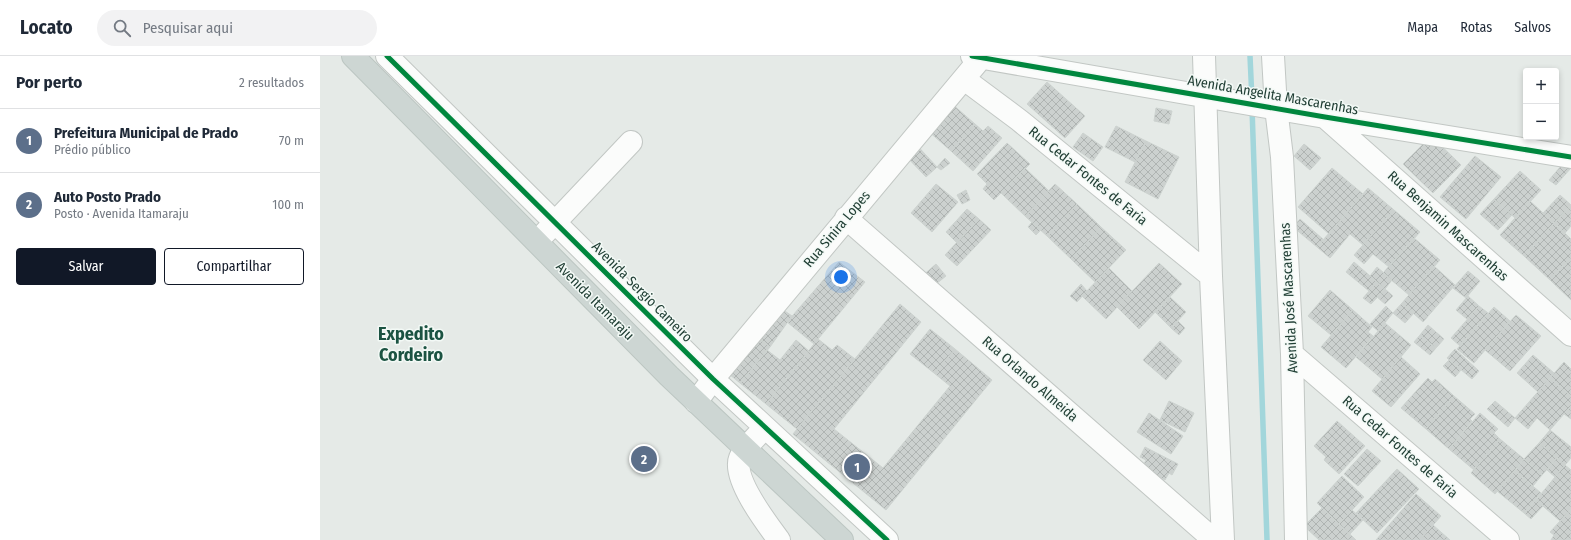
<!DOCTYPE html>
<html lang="pt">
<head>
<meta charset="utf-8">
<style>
	body { margin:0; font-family:"Fira Sans Condensed",sans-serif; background:#f2f2f3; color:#1f2937 }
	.controls { position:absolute; right:12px; top:12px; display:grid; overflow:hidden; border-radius:4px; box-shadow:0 2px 6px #0003 }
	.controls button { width:36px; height:36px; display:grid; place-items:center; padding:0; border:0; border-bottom:1px solid #e0e1e3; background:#fff; color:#1f2937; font:20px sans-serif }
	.you { position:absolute; left:521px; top:221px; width:14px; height:14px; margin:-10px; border:3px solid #fff; border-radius:50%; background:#1a73e8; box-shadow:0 0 0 6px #1a73e833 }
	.badge { display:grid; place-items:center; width:26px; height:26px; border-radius:50%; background:#111827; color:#fff; font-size:13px; font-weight:700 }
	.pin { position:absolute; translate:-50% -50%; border:2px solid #fff; box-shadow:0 1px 4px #0006 }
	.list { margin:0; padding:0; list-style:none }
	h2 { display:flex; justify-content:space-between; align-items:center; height:52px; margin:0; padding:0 16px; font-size:17px }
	h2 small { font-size:13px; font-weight:400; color:#747a83 }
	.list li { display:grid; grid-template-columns:26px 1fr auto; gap:12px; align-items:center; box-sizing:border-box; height:64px; padding:0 16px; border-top:1px solid #e0e1e3 }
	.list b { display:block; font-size:15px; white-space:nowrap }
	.list p { margin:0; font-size:13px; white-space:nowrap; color:#747a83 }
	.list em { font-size:13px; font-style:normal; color:#747a83 }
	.actions { display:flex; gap:8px; padding:12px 16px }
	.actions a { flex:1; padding:9px 0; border:1px solid #111827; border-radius:4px; text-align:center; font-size:14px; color:#111827 }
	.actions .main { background:#111827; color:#fff }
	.icon { flex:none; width:22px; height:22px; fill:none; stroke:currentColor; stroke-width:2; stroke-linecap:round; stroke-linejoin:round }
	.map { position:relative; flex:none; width:1251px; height:484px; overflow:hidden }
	header { display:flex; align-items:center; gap:24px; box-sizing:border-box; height:56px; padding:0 20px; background:#fff; border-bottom:1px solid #e0e1e3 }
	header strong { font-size:19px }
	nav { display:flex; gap:22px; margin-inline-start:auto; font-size:14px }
	.search { width:280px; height:36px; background:#f2f2f3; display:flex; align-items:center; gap:10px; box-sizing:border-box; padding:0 14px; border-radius:22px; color:#747a83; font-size:15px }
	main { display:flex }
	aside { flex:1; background:#fff }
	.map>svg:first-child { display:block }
</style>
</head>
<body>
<header>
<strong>Locato</strong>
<div class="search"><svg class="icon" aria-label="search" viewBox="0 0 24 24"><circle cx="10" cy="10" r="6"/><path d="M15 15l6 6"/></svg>Pesquisar aqui</div>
<nav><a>Mapa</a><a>Rotas</a><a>Salvos</a></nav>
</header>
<main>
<aside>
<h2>Por perto<small>2 resultados</small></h2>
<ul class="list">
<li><span class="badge" style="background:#5c6f8a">1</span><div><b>Prefeitura Municipal de Prado</b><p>Prédio público</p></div><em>70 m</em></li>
<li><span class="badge" style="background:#5c6f8a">2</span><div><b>Auto Posto Prado</b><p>Posto · Avenida Itamaraju</p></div><em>100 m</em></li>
</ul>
<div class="actions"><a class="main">Salvar</a><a>Compartilhar</a></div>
</aside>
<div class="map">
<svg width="1251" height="484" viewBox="0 0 1251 484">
	<defs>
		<pattern id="building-cross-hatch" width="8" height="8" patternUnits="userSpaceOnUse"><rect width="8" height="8" fill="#ccd1cf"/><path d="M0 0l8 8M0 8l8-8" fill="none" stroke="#afb4b2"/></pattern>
	</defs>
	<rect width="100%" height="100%" fill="#e5eae7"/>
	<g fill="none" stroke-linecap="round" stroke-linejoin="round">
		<path stroke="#a2d6db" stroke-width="5.5" d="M930,0L932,44
			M932,52L947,484"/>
	</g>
	<path fill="url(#building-cross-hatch)" stroke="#cdd3d0" d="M727,26L765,60L745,82L707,48Z
		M631,47L655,68L631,95L607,74Z
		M836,52L852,55L849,68L834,65Z
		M655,68L663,75L668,70L682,82L653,115L631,95Z
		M796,70L826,85L815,106L785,91Z
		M763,77L783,91L773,105L753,91Z
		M1111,80L1141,109L1113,137L1083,108Z
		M593,85L617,111L606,121L582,96Z
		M826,85L859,101L838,143L805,126Z
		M687,87L710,108L674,144L663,133L667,128L657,118Z
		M984,88L1001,102L990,114L974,100Z
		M1155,100L1181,121L1146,163L1120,141Z
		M625,102L630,107L621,114L617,111Z
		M1247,103L1251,107V112L1236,129L1229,124Z
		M705,112L729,135L705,160L681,137Z
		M1012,112L1043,138L1009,178L978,151Z
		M1200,115L1221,134L1195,162L1174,143Z
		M616,128L638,146L612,176L591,157Z
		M735,128L757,148L727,180L705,160Z
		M1048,132L1074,154L1043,189L1030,178L1010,202L997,191Z
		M646,134L650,144L642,148L637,139Z
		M1240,139L1251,149L1234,167L1223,157Z
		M1174,143L1192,159L1178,174L1160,158Z
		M1210,145L1234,167L1204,200L1180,179Z
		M757,148L781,171L751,203L727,180Z
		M1251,149V170L1245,177L1234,167Z
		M647,153L659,163L637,187L626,176Z
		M1074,154L1100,176L1069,211L1053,198L1044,208L1034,199Z
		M659,163L671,174L637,210L625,199Z
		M980,163L1004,184L997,191L973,171Z
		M712,166L721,174L716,179L708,171Z
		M1234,167L1251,183V201L1230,224L1204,200Z
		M781,171L806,194L775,226L751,203Z
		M1094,182L1120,204L1089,239L1063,217Z
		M1251,201V244L1230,224Z
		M519,206L545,226L494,288L467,266Z
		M1034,206L1057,226L1049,235L1026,216Z
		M839,207L862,228L819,273L797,251Z
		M616,208L626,220L611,232L601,221Z
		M1114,210L1135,229L1103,266L1082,247Z
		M1057,211L1072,224L1065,233L1050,220Z
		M789,212L812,235L786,263L762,240Z
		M1148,215L1160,225L1146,242L1133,232Z
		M1057,226L1065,233L1051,248L1043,242Z
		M761,228L767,235L757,246L750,240Z
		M1065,233L1073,240L1065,248L1057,241Z
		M1010,234L1033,254L1011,279L988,260Z
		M1148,240L1159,250L1147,263L1136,254Z
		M850,241L866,256L851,272L835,256Z
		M452,246L472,260L450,291L429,274Z
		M1082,247L1094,257L1085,267L1073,257Z
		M580,248L601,266L514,373L563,412L630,330L614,317L635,293L672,324L566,454L473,378Z
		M1066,250L1073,257L1058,275L1050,268Z
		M1159,250L1168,257L1140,290L1131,282Z
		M1174,251L1190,265L1154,307L1137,293Z
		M1033,254L1052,271L1048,276L1053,280L1026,312L1001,291Z
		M1196,259L1221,280L1190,315L1165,294Z
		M858,265L865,272L859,279L851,272Z
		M1065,267L1091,289L1062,323L1036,301Z
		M1108,269L1124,283L1116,292L1100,279Z
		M610,273L635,293L614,317L590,298Z
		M429,274L450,291L420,327L399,310Z
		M1100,279L1116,292L1110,299L1094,286Z
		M498,283L512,294L517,289L535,303L477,373L446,348Z
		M476,284L489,295L446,348L420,327L447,294L460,304Z
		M840,285L862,305L846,324L823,304Z
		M1135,293L1159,315L1152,323L1127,302Z
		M1213,299L1234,317L1218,336L1197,317Z
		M1081,301L1100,318L1071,351L1052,335Z
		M1129,304L1141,314L1135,321L1123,310Z
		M1244,306L1251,313V340L1230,322Z
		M1108,322L1112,326L1115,323L1134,340L1106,373L1081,352Z
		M1230,322L1251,340V350L1230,374L1217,362L1208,373L1195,362Z
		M1134,340L1155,358L1150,363L1152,365L1129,393L1106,373Z
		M849,345L874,357L865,376L840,364Z
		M1175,345L1195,362L1188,371L1167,353Z
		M1251,350V363L1244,358Z
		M829,357L863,380L851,398L817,376Z
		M1160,357L1178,373L1174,377L1180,383L1154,414L1129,393Z
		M1017,365L1045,390L1019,418L1004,404L1006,401L994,390Z
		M1230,374L1251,391V402L1245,409L1219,387Z
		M1180,383L1204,403L1175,438L1151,417Z
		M1219,387L1237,402L1222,419L1204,403Z
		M825,391L858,408L852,419L849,417L845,424L822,412L826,404L820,401Z
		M1047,393L1061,405L1038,430L1024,418Z
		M1237,402L1245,409L1235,421L1227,414Z
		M1204,403L1222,419L1213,430L1195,415Z
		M1245,409L1251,414V453L1240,465L1216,444Z
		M1077,413L1099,433L1057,477L1036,457Z
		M1195,415L1221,437L1204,457L1177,435Z
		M1022,420L1044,441L1019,468L997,447Z
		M1096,438L1121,460L1100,484H1056Z
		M1216,444L1223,450L1211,463L1204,457Z
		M1002,452L1036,484H999L984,470Z
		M1251,453V484H1231L1234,479L1230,476Z
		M1032,454L1043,464L1030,478L1019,468Z
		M1113,469L1130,484H1100Z"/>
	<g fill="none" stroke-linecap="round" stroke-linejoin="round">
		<g stroke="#c2c7c4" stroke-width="24">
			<path id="minor" d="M67,0L393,323L567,484
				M652,0L1005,61L1251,101
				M884,0L891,220L903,484
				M953,0L956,52L962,101L972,298L976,484
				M644,23L699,64L891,220
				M1005,61L1251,279
				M526,162L894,484
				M224,178L311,86
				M972,298L1188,484
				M376,346L393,323L661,2
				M445,371C437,381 424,391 420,402C412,422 447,468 459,484"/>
		</g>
		<g stroke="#bcc6c2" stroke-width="24">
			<path id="major" d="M33,0L349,320L522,484"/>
		</g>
		<use href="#minor" stroke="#fbfcfb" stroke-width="22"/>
		<use href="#major" stroke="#cdd6d3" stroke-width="22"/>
		<g stroke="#f3f9f6" stroke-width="8">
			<path id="cycleway" d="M67,0L393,323L567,484
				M652,0L1005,61L1251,101"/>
		</g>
		<use href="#cycleway" stroke="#00873e" stroke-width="5"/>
	</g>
	<g text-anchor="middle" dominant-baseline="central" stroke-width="3" stroke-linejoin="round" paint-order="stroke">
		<g font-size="14" fill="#213f35" stroke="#f3f9f6">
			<text transform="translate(953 39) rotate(10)">Avenida Angelita Mascarenhas</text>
			<text transform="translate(768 120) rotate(39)">Rua Cedar Fontes de Faria</text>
			<text transform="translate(1128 170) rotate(42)">Rua Benjamin Mascarenhas</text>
			<text transform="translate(517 173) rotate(-50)">Rua Sinira Lopes</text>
			<text transform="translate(322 236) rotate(45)">Avenida Sergio Cameiro</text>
			<text transform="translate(969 242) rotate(-93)">Avenida José Mascarenhas</text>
			<text transform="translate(275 245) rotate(45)">Avenida Itamaraju</text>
			<text transform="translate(710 323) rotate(41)">Rua Orlando Almeida</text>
			<text transform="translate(1080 391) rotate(41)">Rua Cedar Fontes de Faria</text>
		</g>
		<g font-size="18" font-weight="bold" fill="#1b5342" stroke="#f3f9f6">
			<text x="91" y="278">Expedito<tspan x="91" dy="21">Cordeiro</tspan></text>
		</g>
	</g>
</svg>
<div class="controls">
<button>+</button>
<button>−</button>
</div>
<div class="you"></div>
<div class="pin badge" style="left:537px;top:411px;background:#5c6f8a">1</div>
<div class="pin badge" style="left:324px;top:403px;background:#5c6f8a">2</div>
</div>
</main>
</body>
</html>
